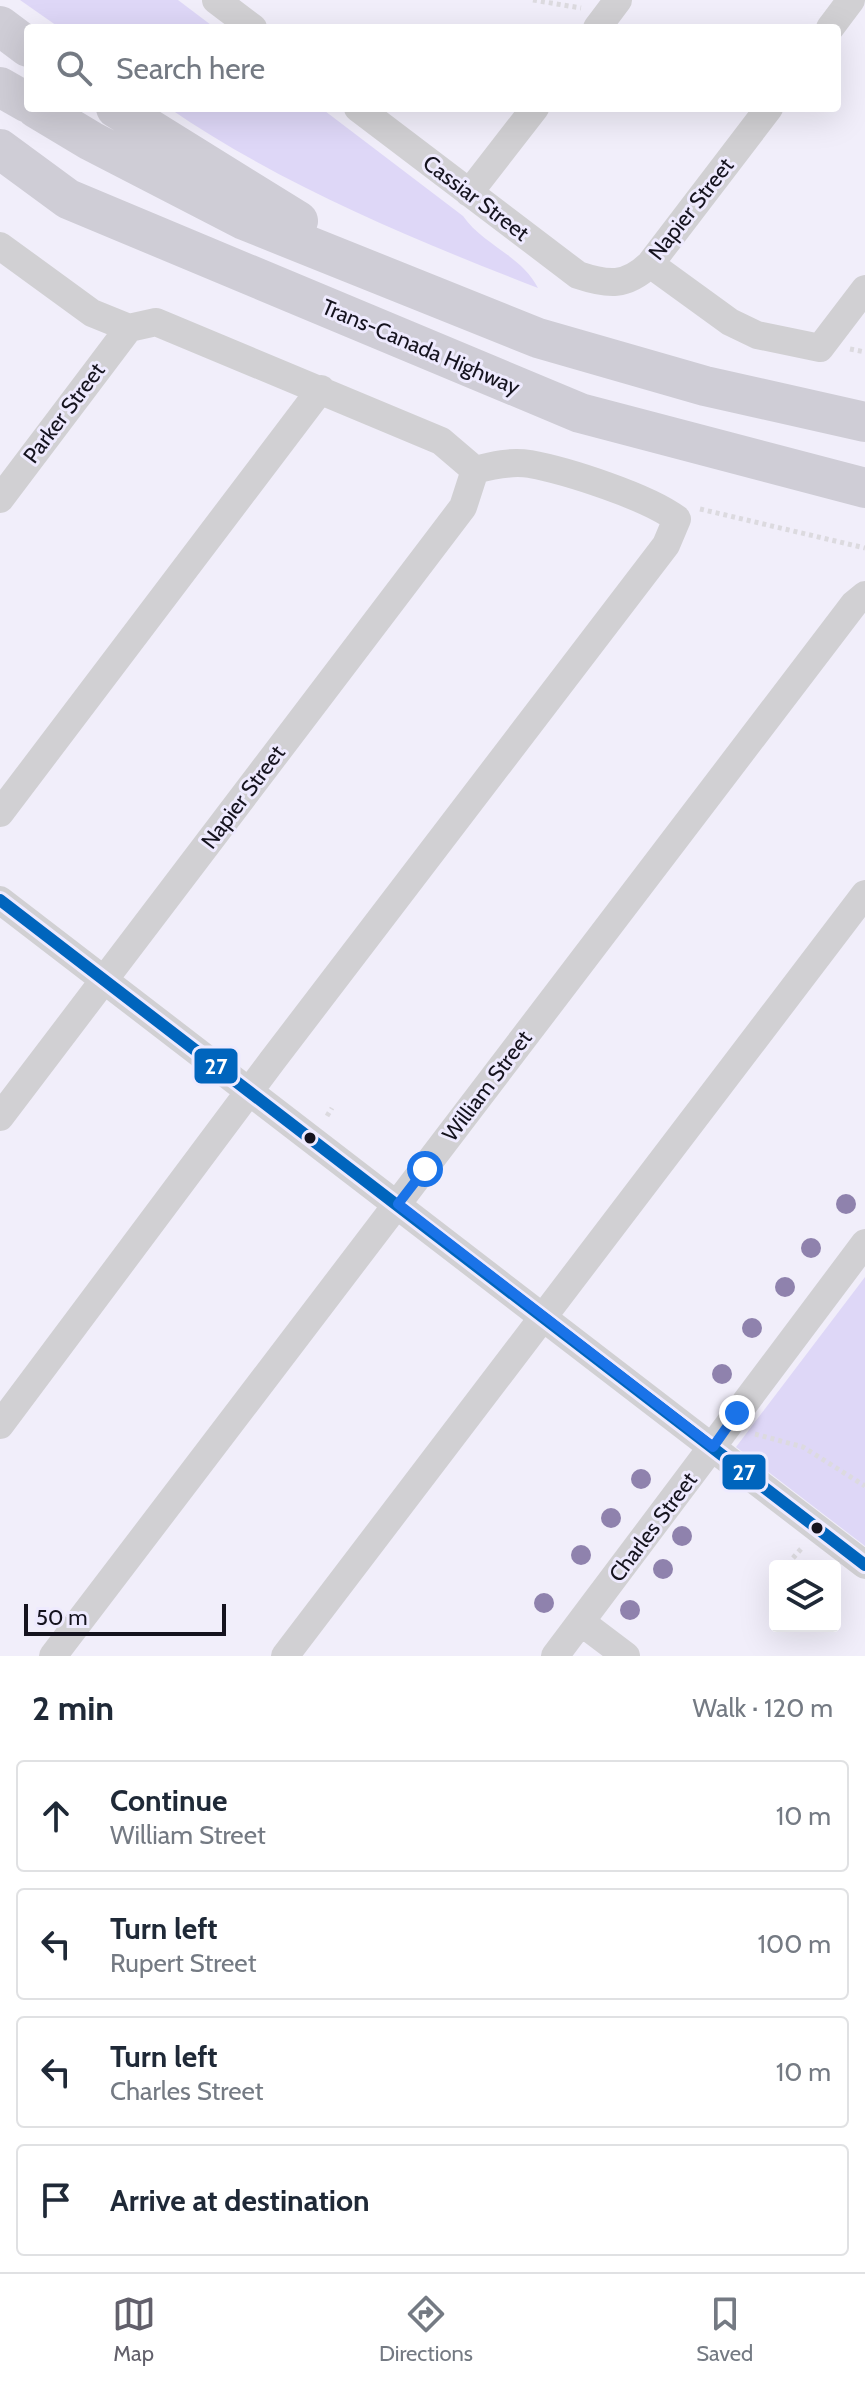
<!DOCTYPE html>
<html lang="en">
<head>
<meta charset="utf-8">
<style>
	body { margin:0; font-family:Cabin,sans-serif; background:#f6f6f7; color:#1f2937 }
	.controls { position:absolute; right:24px; bottom:24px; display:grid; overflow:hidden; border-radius:8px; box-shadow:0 8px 32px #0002 }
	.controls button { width:72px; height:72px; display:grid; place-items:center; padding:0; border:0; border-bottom:2px solid #e0e1e3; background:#fff; color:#1f2937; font:40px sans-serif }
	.scale { position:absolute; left:24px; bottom:20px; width:202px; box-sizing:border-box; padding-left:8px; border:4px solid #15131e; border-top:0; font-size:22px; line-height:28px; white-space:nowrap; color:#15131e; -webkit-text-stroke:6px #eeeafe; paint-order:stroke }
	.stop { position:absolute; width:24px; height:24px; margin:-18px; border:6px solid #1a73e8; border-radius:50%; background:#fff }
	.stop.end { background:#1a73e8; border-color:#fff; box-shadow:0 2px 8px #0008 }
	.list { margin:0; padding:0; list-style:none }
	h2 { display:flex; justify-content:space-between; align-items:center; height:104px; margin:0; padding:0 32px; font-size:34px }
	h2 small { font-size:26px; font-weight:400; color:#747a83 }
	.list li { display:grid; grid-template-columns:52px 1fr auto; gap:24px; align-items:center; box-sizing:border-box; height:112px; margin:0 16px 16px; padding:0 16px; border:2px solid #e0e1e3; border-radius:8px }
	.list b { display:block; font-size:30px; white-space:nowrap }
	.list p { margin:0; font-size:26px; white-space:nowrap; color:#747a83 }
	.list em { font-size:26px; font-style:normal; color:#747a83 }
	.icon { flex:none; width:44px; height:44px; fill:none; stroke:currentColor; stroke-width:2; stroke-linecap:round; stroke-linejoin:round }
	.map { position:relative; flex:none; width:865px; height:1656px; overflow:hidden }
	.search { position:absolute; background:#fff; box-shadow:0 8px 32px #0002; left:24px; right:24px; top:24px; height:88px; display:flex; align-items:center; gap:20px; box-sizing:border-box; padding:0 28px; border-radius:8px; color:#747a83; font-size:30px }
	.sheet { height:616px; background:#fff }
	nav { display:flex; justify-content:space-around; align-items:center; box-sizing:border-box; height:112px; border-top:2px solid #e0e1e3; background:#fff; font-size:22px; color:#747a83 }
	nav a { display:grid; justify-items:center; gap:4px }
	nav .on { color:#62606b }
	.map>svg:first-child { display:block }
</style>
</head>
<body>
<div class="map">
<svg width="865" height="1656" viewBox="0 0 865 1656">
	<rect width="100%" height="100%" fill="#f1eefa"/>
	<path fill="#ded7f7" d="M20,0H178L215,28H60Z
		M169,108H321L463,216C483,245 521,255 538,288C412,239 281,185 169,108Z
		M865,1277V1546L736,1447Z"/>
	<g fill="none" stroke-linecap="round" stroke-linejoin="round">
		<path stroke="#dcdadf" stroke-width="5" stroke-dasharray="4 4" stroke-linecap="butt" d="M533,0L581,8
			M850,349L865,352
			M700,509L865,548
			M327,1116L332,1108
			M755,1434L803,1447L865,1486
			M793,1558L801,1549"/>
		<path stroke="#d1d0d3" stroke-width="28" d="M216,0L253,28
			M597,28L618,0
			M830,28L851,0
			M358,108L578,275C608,285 626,287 650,264L769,108
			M469,193L535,108
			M0,246L92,313L129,328L156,322L441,441L475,470C493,465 511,461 530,464C568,471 648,497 677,519L666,545L272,1061L0,1425
			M650,264L730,322L757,335L820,348L865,289
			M0,499L129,328
			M0,813L321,389
			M0,900L865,1565
			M0,1117L463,507L475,470
			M581,1622L626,1656
			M53,1656L854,604L865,595
			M285,1656L865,894
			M555,1656L865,1243"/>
		<path stroke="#cfcdd6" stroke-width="40" d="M0,26L28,47
			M0,87L28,103
			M36,108L91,141L244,220L538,338L705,386L865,422
			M116,108L298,221
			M0,149L68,199L580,413L865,488"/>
		<g stroke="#eeeafe" stroke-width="18">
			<path id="bus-1" d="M0,900L865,1565"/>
		</g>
		<use href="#bus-1" stroke="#0065bd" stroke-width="12"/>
	</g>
	<g fill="#8f82ad">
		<circle cx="846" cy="1204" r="10"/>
		<circle cx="811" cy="1248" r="10"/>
		<circle cx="785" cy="1287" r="10"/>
		<circle cx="752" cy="1328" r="10"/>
		<circle cx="722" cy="1374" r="10"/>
		<circle cx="641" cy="1479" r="10"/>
		<circle cx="611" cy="1518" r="10"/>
		<circle cx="682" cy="1536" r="10"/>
		<circle cx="581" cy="1555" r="10"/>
		<circle cx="663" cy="1569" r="10"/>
		<circle cx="544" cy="1603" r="10"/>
		<circle cx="630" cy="1610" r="10"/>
	</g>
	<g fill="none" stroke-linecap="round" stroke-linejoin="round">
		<path stroke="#1a73e8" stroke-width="10" d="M425,1169L398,1204L713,1447L737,1413"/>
	</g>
	<g fill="#15131e" stroke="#eeeafe" stroke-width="3">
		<circle cx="310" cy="1138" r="7"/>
		<circle cx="817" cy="1528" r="7"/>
	</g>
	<g text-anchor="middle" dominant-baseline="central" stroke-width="6" stroke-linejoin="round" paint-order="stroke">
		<g font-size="22" fill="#15131e" stroke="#eeeafe">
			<text transform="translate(476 198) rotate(37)">Cassiar Street</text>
			<text transform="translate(691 209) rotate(-52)">Napier Street</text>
			<text transform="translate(421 347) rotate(23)">Trans-Canada Highway</text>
			<text transform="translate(64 413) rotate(-53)">Parker Street</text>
			<text transform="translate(243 797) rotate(-53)">Napier Street</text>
			<text transform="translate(487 1086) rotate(-53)">William Street</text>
			<text transform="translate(653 1527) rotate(-53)">Charles Street</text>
		</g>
	</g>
	<g stroke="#eeeafe" stroke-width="3">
		<rect x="193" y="1047" width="46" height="38" rx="8" fill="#0065bd"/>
		<rect x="721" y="1453" width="46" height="38" rx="8" fill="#0065bd"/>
	</g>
	<g font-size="22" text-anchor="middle" font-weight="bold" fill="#fff">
		<text x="216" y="1074">27</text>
		<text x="744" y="1480">27</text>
	</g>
</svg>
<div class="controls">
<button><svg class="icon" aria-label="layers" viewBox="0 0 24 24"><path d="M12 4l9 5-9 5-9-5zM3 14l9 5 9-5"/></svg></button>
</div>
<div class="scale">50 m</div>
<div class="stop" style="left:425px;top:1169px"></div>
<div class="stop end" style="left:737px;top:1413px"></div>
<div class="search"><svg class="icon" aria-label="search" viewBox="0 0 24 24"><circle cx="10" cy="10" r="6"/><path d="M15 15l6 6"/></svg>Search here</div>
</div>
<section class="sheet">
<h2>2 min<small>Walk · 120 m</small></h2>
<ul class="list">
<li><svg class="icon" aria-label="ahead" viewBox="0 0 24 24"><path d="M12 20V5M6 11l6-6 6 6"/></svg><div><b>Continue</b><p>William Street</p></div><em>10 m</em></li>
<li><svg class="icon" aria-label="left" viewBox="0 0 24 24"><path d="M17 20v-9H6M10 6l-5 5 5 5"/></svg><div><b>Turn left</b><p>Rupert Street</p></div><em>100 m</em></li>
<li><svg class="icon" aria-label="left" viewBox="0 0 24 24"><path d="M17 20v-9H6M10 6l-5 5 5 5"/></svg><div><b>Turn left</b><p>Charles Street</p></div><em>10 m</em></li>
<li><svg class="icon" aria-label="arrive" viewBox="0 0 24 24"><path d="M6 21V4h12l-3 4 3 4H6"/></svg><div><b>Arrive at destination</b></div></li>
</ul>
</section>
<nav>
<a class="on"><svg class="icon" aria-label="map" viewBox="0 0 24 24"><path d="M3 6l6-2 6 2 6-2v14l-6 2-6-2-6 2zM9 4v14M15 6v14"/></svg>Map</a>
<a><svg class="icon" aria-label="directions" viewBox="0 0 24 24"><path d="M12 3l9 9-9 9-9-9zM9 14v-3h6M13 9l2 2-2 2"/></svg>Directions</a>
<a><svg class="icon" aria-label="saved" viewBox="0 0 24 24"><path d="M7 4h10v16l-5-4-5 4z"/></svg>Saved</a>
</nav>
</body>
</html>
